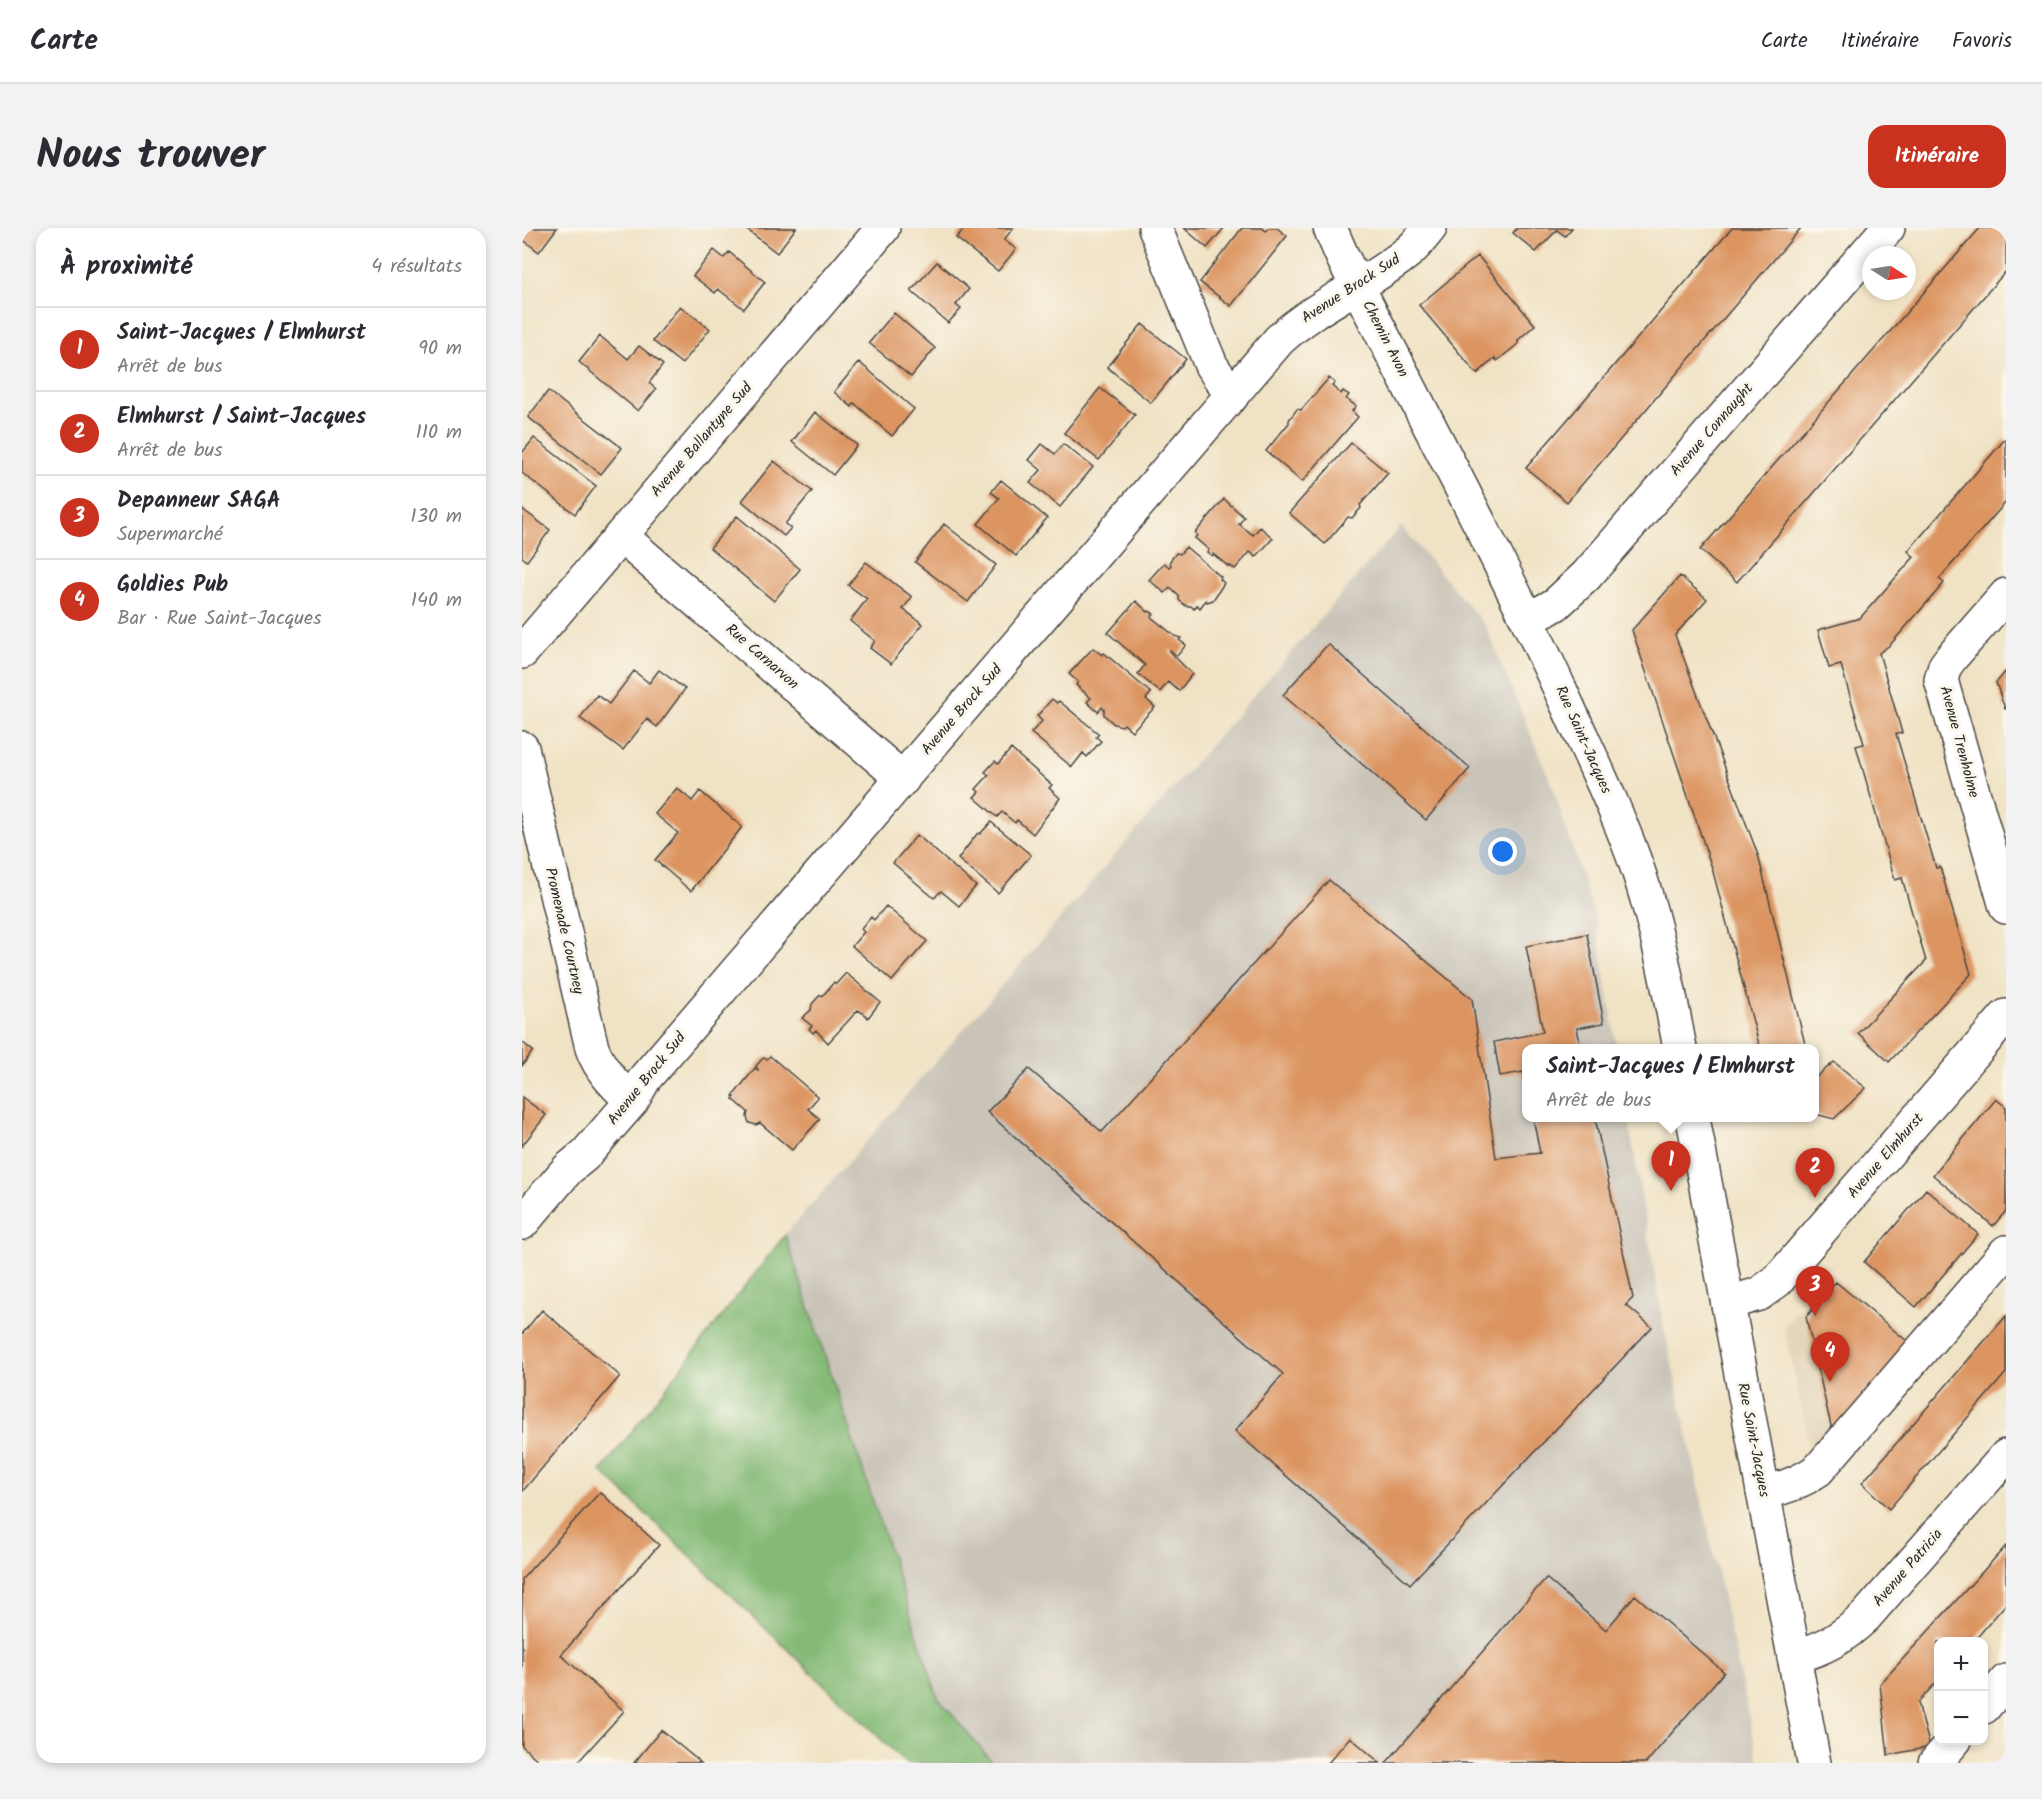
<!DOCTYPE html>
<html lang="fr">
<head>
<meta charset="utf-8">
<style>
	body { margin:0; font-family:Kalam,sans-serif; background:#f2f2f3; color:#2b2b33 }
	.controls { position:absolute; right:18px; bottom:18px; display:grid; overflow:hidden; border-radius:12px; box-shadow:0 3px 9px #0003 }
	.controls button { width:54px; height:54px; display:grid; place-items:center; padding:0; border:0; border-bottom:2px solid #e1e1e2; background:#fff; color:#2b2b33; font:30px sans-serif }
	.compass { position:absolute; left:1340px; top:18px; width:54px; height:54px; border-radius:50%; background:#fff; box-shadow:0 3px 9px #0003; rotate:102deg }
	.you { position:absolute; left:981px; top:624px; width:21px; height:21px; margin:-15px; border:4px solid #fff; border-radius:50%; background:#1a73e8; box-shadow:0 0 0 9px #1a73e833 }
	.badge { display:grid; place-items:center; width:39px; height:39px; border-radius:50%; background:#c8321e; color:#fff; font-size:20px; font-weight:700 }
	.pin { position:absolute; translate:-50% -50px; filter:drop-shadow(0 2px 3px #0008) }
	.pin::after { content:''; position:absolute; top:32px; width:21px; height:18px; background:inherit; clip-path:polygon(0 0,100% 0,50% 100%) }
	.popup { position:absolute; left:1000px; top:816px; width:297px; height:78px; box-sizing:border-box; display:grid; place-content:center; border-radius:12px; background:#fff; filter:drop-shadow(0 2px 4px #0005); font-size:20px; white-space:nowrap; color:#7c7c81 }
	.popup b { font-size:22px; color:#2b2b33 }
	.popup::after { content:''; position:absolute; left:50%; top:100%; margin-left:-12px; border:12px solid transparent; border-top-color:#fff }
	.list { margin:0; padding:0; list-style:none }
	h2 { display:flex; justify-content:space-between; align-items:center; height:78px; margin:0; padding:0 24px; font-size:26px }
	h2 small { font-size:20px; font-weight:400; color:#7c7c81 }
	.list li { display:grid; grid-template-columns:39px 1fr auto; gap:18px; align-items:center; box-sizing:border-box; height:84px; padding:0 24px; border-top:2px solid #e1e1e2 }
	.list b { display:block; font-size:22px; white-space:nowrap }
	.list p { margin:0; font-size:20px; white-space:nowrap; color:#7c7c81 }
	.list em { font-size:20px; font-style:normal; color:#7c7c81 }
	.map { position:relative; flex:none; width:1484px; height:1535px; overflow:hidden; border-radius:18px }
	header { display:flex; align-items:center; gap:36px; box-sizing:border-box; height:84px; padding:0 30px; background:#fff; border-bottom:2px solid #e1e1e2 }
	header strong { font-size:28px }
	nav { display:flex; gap:33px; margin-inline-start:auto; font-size:21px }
	.intro { display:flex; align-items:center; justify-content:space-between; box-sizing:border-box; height:144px; padding:0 36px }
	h1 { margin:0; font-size:42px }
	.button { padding:15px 27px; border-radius:18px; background:#c8321e; color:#fff; font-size:21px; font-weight:700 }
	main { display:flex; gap:36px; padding:0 36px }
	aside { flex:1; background:#fff; border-radius:18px; box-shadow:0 3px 9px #0003 }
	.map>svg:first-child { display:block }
</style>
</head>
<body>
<header>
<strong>Carte</strong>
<nav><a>Carte</a><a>Itinéraire</a><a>Favoris</a></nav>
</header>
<div class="intro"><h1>Nous trouver</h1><a class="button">Itinéraire</a></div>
<main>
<aside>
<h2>À proximité<small>4 résultats</small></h2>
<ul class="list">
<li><span class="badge">1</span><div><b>Saint-Jacques / Elmhurst</b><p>Arrêt de bus</p></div><em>90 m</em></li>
<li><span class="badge">2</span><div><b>Elmhurst / Saint-Jacques</b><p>Arrêt de bus</p></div><em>110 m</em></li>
<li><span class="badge">3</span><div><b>Depanneur SAGA</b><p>Supermarché</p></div><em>130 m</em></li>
<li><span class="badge">4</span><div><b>Goldies Pub</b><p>Bar · Rue Saint-Jacques</p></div><em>140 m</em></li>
</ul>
</aside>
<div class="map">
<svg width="1484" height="1535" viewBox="0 0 1484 1535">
	<rect width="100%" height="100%" fill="#fbf7ec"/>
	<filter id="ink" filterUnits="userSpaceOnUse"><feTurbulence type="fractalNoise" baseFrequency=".0167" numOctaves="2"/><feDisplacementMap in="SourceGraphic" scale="12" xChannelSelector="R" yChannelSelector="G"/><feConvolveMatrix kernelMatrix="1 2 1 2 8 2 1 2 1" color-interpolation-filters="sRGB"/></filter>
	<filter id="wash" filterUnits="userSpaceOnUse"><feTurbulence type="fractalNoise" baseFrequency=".008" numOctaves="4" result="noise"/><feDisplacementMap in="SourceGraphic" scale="24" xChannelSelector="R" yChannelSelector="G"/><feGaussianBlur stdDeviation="1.35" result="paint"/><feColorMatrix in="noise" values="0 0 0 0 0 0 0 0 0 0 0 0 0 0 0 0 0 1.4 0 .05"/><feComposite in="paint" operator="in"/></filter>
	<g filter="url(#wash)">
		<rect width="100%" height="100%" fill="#f0e2c4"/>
		<path fill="#e1d2b4" d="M1308,1045L1396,1116L1290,1231L1262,1099Z"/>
		<path fill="#c9c3b8" d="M879,298L964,399L1030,557L1073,689L1095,820H1005V890H1106L1141,1095L1237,1535H471L416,1470L263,1007Z"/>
		<path fill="#84ba76" stroke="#587250" stroke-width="1.5" d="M263,1007L416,1470L471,1535H384L79,1243Z"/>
		<g id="blocks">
			<path fill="#dc9461" d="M0,0H35L17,24L0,11Z
				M223,0H274L255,25Z
				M443,0H491L482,12L494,21L476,43L434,10Z
				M662,0H702L685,20Z
				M720,0H740L744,3L746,0H755L765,8L709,78L678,54Z
				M995,0H1050L1043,8L1035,2L1014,24L991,5Z
				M1210,0H1279L1045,274L1004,240Z
				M1458,0H1484V43L1215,354L1178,322Z
				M192,22L202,30L207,24L243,54L222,81L196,61L193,65L171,48Z
				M956,28L1013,97L996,112V116L975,133L973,130L955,146L897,77Z
				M415,34L447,61L434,77L439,81L426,95L389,63Z
				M158,78L188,101L160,136L131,113Z
				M372,85L413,120L389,149L347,115Z
				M620,96L664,131L629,175L585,139Z
				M78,108L106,131L117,118L141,137L127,155L134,161L116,183L57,134Z
				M337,134L392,181L370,208L332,175L330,179L312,164Z
				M807,150L813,155L810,158L819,166L821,163L827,167L824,171L834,178L830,183L836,189L780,254L744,223L767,195V192L775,181L779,182Z
				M578,160L613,187L577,232L542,205Z
				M26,163L100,220L79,246L6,189Z
				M293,184L335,217L311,247L270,214Z
				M12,210L74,258L53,286L0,245V225Z
				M1484,210V274L1417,351L1422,355L1368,417L1357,425L1380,505L1374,506L1414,640L1418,639L1449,746L1367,834L1336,805L1404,733L1380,650L1373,652L1334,518L1342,516L1319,437L1307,440L1296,402L1338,390L1392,329L1386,323Z
				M829,215L866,245L838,277L839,280L830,290L826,289L803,316L767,285Z
				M520,216L533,226L541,216L571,239L538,279L508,255L519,242L507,232Z
				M252,233L290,263L263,296L269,300L262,308L220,273Z
				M479,252L525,290L494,328L456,296L477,270L469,264Z
				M702,271L722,289L717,296L731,307L738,299L751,310L734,329L728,324L713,341L708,338L707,339L691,326L690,328L685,324L687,322L673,310L675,307L673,305Z
				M0,281L28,302L5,333L0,329Z
				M215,288L278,341L252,373L188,320Z
				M422,296L474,337L446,374L393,334Z
				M664,319L699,349L698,351L702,355L691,372L685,374L684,372L678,380L675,377L672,381L669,378H664L657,372V368L648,360L643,365L627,352L642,335L647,339L649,337L648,333L654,325L658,326Z
				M344,334L390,369L381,381L401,396L369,436L348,420L353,413L328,393L345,371L326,357Z
				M1158,348L1185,371L1153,407L1236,627L1284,820H1238L1190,640L1110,402Z
				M614,373L626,384L627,383L632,386L629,389L653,408L659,410L657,412L664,417L655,428L648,422L647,423L670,446L657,463L646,454L638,464L616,446L623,437L586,405Z
				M806,416L948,540L904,592L761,467Z
				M571,420L580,427L582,425L629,465L624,471L633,479L610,503L602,496L600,498L592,496L582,487V481L580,479L576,484L565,474L569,470L554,457L556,454L547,446Z
				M137,442L163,461L135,499L125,491L101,522L58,490L75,467L87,476L112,443L127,455Z
				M1484,443V481H1483L1474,455Z
				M530,471L535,475L537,473L577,506L574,509L579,513L565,529L561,525L550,539L509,505L520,493L515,488Z
				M489,521L530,557L527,560L538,570L511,606L495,592L493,595L480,584L475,589L452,569L457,564L454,561L467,547L463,544L473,533L476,536Z
				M155,560L170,573L178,563L220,599L169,663L133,632L156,605L133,586Z
				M469,594L509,627L476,665L436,631L451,611L456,605L458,606Z
				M395,607L454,658L437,678L419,663L412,670L371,635Z
				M807,652L950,771L974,930L1018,925L1011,890H1073L1111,1070L1104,1077L1130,1099L888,1356L713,1203L761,1146L465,884L507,841L580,904Z
				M364,678L405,713L370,753L330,718L342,704L339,701L349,689L352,692Z
				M1065,706L1082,795L1055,800L1059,820H1005V858L1001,844L978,848L972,814L1021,804L1004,718Z
				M324,745L358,774L346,790L344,787L336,782L306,815L294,802L291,805L287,801L290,798L280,790L289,782L290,776L298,767L299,768L303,765L312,754L314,756Z
				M0,814L11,823L0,838Z
				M248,828L296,869L286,881L298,891L270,922L238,895L234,897L227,895L225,889L226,884L211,871L213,869L211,868L233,840L236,842L234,838L241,830L245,831Z
				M1312,834L1344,860L1312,891L1293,886V850Z
				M0,869L24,887L0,918Z
				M1474,871L1484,879V983L1471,998L1411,947Z
				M1404,961L1456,1006L1394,1079L1342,1034Z
				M1314,1054L1391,1118L1312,1211L1284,1089Z
				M20,1082L98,1148L0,1264V1106Z
				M1484,1088V1145L1367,1281L1340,1255Z
				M78,1264L137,1317L39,1427L102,1483L55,1535H19L0,1518V1351Z
				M1484,1318V1376L1451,1414H1416V1452L1396,1475L1408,1519L1366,1527L1358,1456Z
				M1024,1350L1084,1402L1113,1367L1202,1444L1124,1535H864Z
				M139,1502L179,1535H112Z
				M828,1509L858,1535H806Z"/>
		</g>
	</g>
	<g filter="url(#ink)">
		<use href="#blocks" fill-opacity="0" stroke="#494642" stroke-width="1.5"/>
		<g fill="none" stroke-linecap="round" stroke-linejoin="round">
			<g stroke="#494642" stroke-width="36">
				<path id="minor" d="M633,0L689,137L710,168
					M99,308L381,551
					M1484,367L1429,430L1423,438L1419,452L1484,679
					M1006,392L1034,376L1064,348L1366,0
					M0,424L361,0
					M0,520L70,820C78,842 92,856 110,873
					M0,995L46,941L63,927L110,873L123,850L757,112C795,76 846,57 886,24C895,17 901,8 908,0
					M1206,1075L1237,1066L1255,1053L1484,788
					M1241,1264C1261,1261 1279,1254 1296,1242L1484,1024
					M1272,1429C1303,1420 1321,1410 1344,1388L1484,1228
					M1462,1479L1484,1453
					M1413,1535L1433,1512"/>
			</g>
			<g stroke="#494642" stroke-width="36">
				<path id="major" d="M808,0L821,30C897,180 978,328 1047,481C1072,536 1099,591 1118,648C1136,704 1147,762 1158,820
					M1171,890L1292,1535"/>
			</g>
			<use href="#minor" stroke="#fff" stroke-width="33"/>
			<use href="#major" stroke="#fff" stroke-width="33"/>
		</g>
	</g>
	<g text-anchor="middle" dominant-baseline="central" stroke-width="6" stroke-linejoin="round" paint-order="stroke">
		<g font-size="15" fill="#2b2b2b" stroke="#fbf7ec">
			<text transform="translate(829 61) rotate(-33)">Avenue Brock Sud</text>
			<text transform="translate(863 111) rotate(63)">Chemin Avon</text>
			<text transform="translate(1190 202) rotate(-49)">Avenue Connaught</text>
			<text transform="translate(180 212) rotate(-49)">Avenue Ballantyne Sud</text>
			<text transform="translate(240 429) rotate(41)">Rue Carnarvon</text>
			<text transform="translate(440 482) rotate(-49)">Avenue Brock Sud</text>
			<text transform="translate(1061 512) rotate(66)">Rue Saint-Jacques</text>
			<text transform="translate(1437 514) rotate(75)">Avenue Trenholme</text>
			<text transform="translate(42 703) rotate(77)">Promenade Courtney</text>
			<text transform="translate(125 851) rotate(-51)">Avenue Brock Sud</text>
			<text transform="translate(1364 928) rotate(-49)">Avenue Elmhurst</text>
			<text transform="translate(1231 1212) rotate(79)">Rue Saint-Jacques</text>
			<text transform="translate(1386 1340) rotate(-49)">Avenue Patricia</text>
		</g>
	</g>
</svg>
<div class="controls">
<button>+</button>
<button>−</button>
</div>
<svg class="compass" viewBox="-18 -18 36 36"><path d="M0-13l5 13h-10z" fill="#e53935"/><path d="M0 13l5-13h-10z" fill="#7c7c81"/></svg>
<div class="you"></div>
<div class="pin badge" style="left:1149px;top:963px">1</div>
<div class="popup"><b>Saint-Jacques / Elmhurst</b>Arrêt de bus</div>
<div class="pin badge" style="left:1293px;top:970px">2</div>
<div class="pin badge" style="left:1293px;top:1088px">3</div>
<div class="pin badge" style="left:1308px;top:1154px">4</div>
</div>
</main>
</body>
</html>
